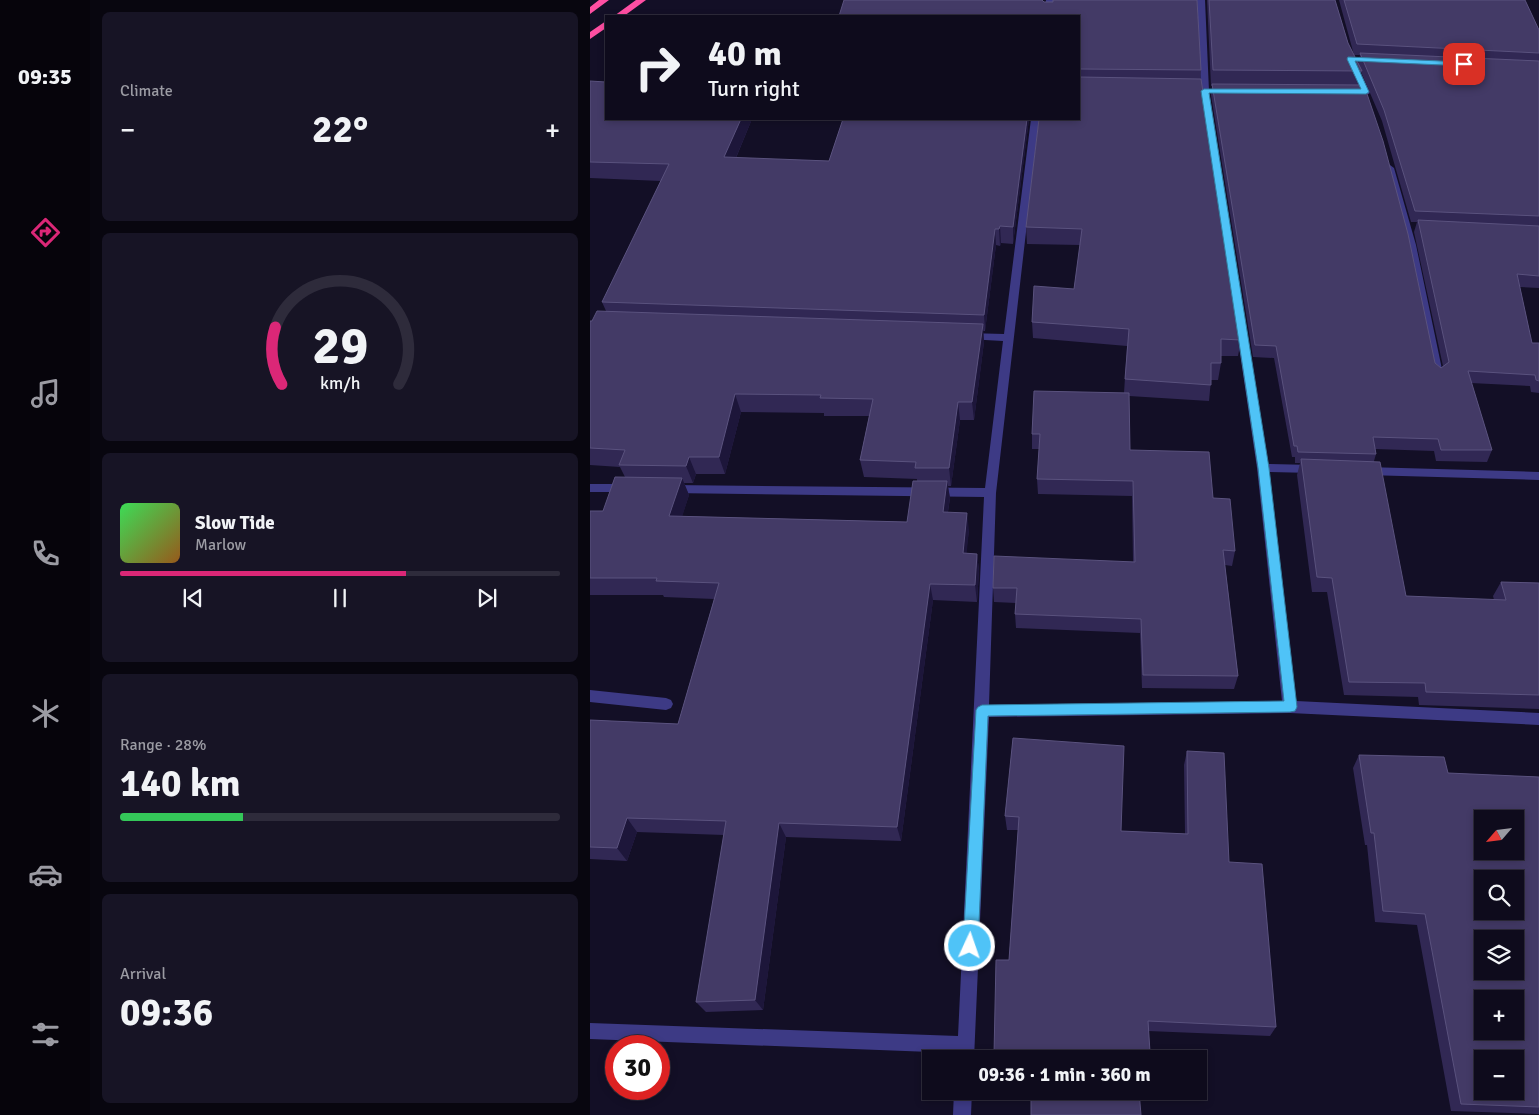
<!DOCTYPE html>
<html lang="en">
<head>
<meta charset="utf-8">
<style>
	:root { --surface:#0e0b1c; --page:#171425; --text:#f1f3f6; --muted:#9b9ba3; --line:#2e2b3b; --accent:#db2777 }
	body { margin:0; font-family:Signika,sans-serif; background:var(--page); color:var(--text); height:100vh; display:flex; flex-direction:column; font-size:19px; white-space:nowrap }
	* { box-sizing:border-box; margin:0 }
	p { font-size:16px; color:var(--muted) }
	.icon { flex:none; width:28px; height:28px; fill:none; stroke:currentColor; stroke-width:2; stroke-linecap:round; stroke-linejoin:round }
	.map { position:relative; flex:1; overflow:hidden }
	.details { display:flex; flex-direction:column; gap:12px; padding:12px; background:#08060f; width:500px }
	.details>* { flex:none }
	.banner { position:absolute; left:15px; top:15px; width:475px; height:105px; border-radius:0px; box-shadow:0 2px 8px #0003,0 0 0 1px var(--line); background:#0e0b1c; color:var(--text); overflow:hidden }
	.needle { width:32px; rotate:242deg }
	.controls { position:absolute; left:884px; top:810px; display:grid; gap:10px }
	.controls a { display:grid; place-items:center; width:50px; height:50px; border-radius:0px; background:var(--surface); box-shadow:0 2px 8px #0003,0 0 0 1px var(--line); font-size:25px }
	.speed { position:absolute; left:15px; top:1035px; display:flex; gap:10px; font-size:25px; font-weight:700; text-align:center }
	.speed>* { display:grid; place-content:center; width:65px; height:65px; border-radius:50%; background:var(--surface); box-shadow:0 2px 8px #0003,0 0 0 1px var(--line); line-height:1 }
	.speed .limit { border:8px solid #d22; background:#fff; color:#111 }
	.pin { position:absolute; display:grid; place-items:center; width:42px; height:42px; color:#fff; margin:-21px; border-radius:10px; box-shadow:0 2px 8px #0006 }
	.me { position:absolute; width:55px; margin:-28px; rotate:3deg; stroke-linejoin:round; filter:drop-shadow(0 0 4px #0008) }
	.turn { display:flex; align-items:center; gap:18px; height:105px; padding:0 20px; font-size:22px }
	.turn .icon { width:65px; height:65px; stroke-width:2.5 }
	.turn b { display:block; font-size:35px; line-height:42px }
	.big { font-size:38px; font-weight:700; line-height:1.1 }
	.details .widget { flex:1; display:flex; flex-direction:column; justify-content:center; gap:8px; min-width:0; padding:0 18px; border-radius:8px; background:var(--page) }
	.details .dial { align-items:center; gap:0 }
	.dial svg { height:130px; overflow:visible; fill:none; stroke:var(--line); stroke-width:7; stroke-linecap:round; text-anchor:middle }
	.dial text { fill:var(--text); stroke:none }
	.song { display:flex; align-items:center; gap:15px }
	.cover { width:60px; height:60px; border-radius:8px; background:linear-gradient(135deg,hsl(130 70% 55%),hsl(30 70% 35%)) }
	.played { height:5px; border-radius:2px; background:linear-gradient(90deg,var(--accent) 65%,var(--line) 65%) }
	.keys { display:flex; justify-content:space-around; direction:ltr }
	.heat { display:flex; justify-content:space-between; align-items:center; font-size:28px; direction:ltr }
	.charge { height:8px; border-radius:4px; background:linear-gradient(90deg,#34c759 28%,var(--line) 0) }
	.trip { position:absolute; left:332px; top:1050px; width:285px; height:50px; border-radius:0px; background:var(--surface); box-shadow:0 2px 8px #0003,0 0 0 1px var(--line); font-weight:700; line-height:50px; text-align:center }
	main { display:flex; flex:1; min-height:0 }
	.tab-bar { display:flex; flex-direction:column; width:90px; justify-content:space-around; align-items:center; background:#06040b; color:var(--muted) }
	.tab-bar .icon { width:35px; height:35px }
	.tab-bar .on { color:var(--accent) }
	.tab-bar b { font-size:22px; color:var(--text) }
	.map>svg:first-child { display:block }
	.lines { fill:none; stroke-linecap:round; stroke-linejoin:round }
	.minor { fill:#3d3a85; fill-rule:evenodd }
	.highway { fill:#ff4fa3; fill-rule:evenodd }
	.wall { fill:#312854; fill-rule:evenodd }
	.shaded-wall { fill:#1d163a }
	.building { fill:#433a66; stroke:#5a527e; fill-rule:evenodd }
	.route { fill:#4fc3f7; stroke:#337fa1 }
</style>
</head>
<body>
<main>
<nav class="tab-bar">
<b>09:35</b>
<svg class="icon on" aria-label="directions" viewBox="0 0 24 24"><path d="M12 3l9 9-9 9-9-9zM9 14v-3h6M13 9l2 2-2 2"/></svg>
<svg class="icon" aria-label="music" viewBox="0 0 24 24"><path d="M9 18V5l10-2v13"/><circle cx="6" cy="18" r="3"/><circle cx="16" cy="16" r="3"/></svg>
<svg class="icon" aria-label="phone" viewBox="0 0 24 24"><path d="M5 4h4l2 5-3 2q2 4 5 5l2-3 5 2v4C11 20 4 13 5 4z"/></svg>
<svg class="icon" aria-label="climate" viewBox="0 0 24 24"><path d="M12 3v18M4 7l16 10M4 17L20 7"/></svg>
<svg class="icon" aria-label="car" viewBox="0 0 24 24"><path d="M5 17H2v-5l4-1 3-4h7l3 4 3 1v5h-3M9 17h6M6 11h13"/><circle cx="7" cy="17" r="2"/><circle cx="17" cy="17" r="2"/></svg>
<svg class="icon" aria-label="filters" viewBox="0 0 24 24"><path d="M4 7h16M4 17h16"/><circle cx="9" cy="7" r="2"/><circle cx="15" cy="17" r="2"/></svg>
</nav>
<section class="details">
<div class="widget"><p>Climate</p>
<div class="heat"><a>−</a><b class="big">22°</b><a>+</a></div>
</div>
<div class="widget dial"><svg viewBox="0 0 100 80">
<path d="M14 69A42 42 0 1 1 86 69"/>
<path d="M14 69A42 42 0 0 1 10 34" stroke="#db2777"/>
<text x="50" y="56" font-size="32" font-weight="700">29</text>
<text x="50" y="72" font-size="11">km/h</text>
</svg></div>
<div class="widget">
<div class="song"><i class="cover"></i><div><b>Slow Tide</b><p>Marlow</p></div></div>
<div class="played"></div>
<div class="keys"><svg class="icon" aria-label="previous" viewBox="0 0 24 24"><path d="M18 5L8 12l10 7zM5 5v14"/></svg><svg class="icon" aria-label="pause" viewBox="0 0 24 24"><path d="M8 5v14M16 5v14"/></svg><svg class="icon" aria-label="next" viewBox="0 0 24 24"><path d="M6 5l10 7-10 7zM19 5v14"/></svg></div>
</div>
<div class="widget"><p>Range · 28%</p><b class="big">140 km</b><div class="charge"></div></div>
<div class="widget"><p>Arrival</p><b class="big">09:36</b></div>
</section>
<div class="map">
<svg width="949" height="1115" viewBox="0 0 949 1115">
	<rect width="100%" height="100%" fill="#130f26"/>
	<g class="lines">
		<path class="minor" d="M456 0H464L462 16H454Z
			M607 0H615L619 91 678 464 723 465 729 469 723 473 679 472 706 701 949 713V725L700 713 399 717 384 1059H366L367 1053 0 1039V1023L368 1036 394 497 80 493 74 489 80 485 395 488 413 341 377 339 372 336 377 333 414 334 441 119H449L406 493 399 705 692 701 667 468 611 91Z
			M759 62 766 64 780 92 779 94H766L762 92 771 90 758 64Z
			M800 165 804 168 826 245 853 374 848 378 843 374 816 245 796 168Z
			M776 467 949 472V480L776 475 770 471Z
			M0 484H37L43 488 37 492H0Z
			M0 690 76 698 81 700 83 704 81 708 76 710 0 702Z
			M364 1091H382L381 1115H363Z"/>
		<path class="highway" d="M9 0H19L0 14V7Z
			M46 0H56L34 16H24Z
			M16 21V28L0 39V32Z"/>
	</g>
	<path class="wall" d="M617 0H745L758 43 768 64 770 55H764L749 0H935L949 30V288L930 287 942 343H949V393L941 392 940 386 881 383 902 450 897 462 846 461 844 451 785 449 786 454 784 461 816 596 904 600 903 596 911 582 949 583V709L829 705 828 697 754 695 737 592H722L707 475 710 463H705V457H702L684 358 663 357 621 95 622 86H621ZM771 72 792 121 821 222H827L824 232 853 366 851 368 845 363 769 85Z
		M454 2 611 70 610 79 651 340 648 356H631V363L628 380H621L619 401 539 396 540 450 623 498 645 551 642 566 635 565 648 676 644 689 552 688 550 633 426 628 425 614 426 603 404 602 403 588 543 562 542 496 448 494 447 479 449 449H442V434L534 393 537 346 443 338 442 322 484 289 490 245 437 244 436 227 489 119Z
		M0 81 16 119H162L146 158 239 161 253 119H439L423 244 411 243 410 246 406 245 395 331H393L394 342 384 420H370L361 486H358L360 498 358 512 379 530 376 553 387 554 389 571 387 602 343 600 311 841 196 837 173 1010 116 1012 106 1002 134 835 47 832 37 861 0 859V720L88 724 124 599 74 597 73 595H0V511H13L35 477 30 467 0 465V321H2L16 311 12 302 71 181 0 178ZM151 412 234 413V416H279L270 460 274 477 327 479V481L317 522 92 516 99 495 94 483H103L106 474H135Z
		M423 738 531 831 595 834 594 765 597 751 639 862 686 1027 680 1036 558 1031 560 1052 558 1059H405L404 1055 419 960 428 830H417L415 816Z
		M769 755 858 773 949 777V1114L861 1111 827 925 785 922 777 845H775L763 768Z"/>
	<path class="shaded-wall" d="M151 119H162L139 174 134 157Z
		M437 119H439L423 244V227Z
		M410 226 411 243 410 246 409 229Z
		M405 229 406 245 395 331 394 315Z
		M393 324 394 342 384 420 382 402Z
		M145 394 151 412 135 474 129 457Z
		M368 402 370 420 361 486 359 468Z
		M99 457 106 474 103 483 96 466Z
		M92 478 99 495 87 533 79 516Z
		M357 481 360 498 355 529 353 512Z
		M377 513 379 530 375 570 373 553Z
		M387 554 389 571 387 602 385 585Z
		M340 584 343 600 311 841 307 827Z
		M37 818 47 832 37 861 27 848Z
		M189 823 196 837 173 1010 165 1000Z"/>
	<path class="building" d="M254 0H452L454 2H463V0H607L611 70 489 69V16H249Z
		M619 0H745L758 43 772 71 623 70Z
		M754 0H935L949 30V53L767 44Z
		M770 53 949 61V216L825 211 794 110Z
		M489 75V77L611 79 651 340 631 339V363H621V385L535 379 539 329 442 322 444 286 484 289 492 229 436 227 449 119H489Z
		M0 81 16 82V119H151L134 157 239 161 253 119H437L423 227 410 226 409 229H405L394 315 12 302 79 164 0 162Z
		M622 84 774 85 793 141 818 234 845 363 851 368 859 362 828 220 949 226V276L927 274 942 343H949V381L946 380 945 375 878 371 902 450H851L848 439 783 437 786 454 708 452 707 446H704L686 346 665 345Z
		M7 311 393 324 382 402H368L359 468H325L326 462 270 460 283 399 230 398 231 395 145 394 129 457H99L96 466 29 465 35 450 0 448V321H2Z
		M444 391 539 393 540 450 619 452 623 498 640 499 645 551 633 550 648 676 553 675 551 619 425 614 427 588H403L404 556 545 562 543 481 447 479 450 434H442Z
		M711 459 790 462 816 596 916 600 911 582 949 583V695L836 692 835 683 759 682 742 578 727 577Z
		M25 477 92 478 79 516 317 522 323 481H357L353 512 377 513 373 553 387 554 385 585 340 584 307 827 189 823 165 1000 106 1002 136 821 37 818 27 848 0 847V720L88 724 129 583 66 581 67 578H0V511H13Z
		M423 738 534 746 531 831 598 834 597 751 634 753 639 862 672 864 686 1027 558 1021 560 1052H547L548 1059H441V1054L404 1055 406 960H419L429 817 415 816Z
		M769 755 854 757 858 773 949 777V1107L871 1104 835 914 793 911 784 833H781ZM892 819H925V851H892ZM892 879H925V911H892ZM892 939H925V971H892ZM892 999H925V1031H892ZM892 1059H925V1091H892Z
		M441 1091H549L551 1115H441Z"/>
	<path class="route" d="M758 57 874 62 877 64 874 66 765 61 779 92 776 94 619 93 679 468 707 707 705 711 700 712 398 716 388 946 386 952 380 954 375 952 373 946 386 710 388 707 392 705 694 701 668 468 611 91 614 89H771L757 59Z"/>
</svg>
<div class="controls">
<a><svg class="needle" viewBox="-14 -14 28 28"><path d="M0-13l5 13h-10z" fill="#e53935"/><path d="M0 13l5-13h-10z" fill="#9b9ba3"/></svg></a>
<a><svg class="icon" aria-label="search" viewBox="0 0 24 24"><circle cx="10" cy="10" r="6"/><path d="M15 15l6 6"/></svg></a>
<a><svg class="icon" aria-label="layers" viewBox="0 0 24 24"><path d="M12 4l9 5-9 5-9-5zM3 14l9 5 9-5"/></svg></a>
<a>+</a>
<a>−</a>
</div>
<div class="speed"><div class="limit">30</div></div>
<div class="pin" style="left:874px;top:64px;background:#d93025"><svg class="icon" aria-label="arrive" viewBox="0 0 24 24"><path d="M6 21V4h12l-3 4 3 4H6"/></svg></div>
<svg class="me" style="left:380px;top:946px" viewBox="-20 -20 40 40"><circle r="17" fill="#4fc3f7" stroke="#fff" stroke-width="3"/><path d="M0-11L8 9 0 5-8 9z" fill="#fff"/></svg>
<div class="trip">09:36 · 1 min · 360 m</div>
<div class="banner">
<div class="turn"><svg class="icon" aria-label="right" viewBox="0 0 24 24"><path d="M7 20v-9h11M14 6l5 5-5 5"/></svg><div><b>40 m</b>Turn right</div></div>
</div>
</div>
</main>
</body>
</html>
